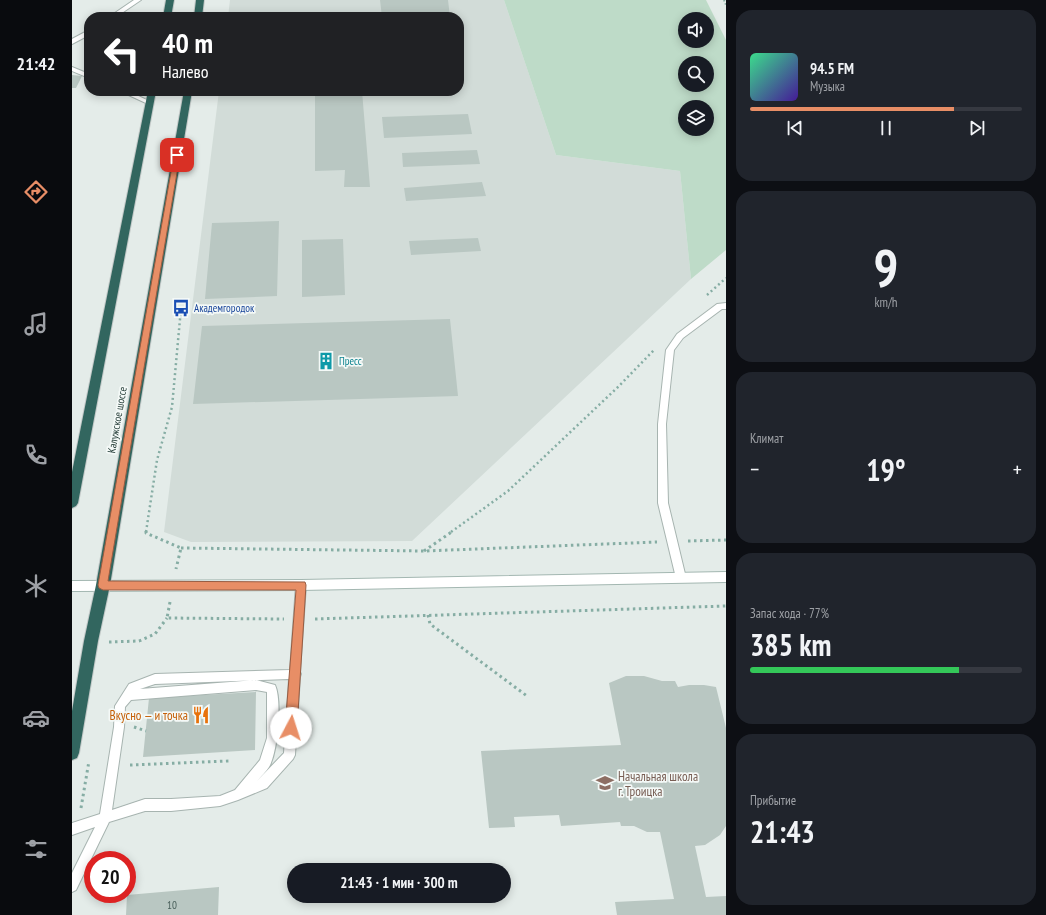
<!DOCTYPE html>
<html lang="ru">
<head>
<meta charset="utf-8">
<style>
	:root { --surface:#171b24; --page:#20242c; --text:#f1f3f6; --muted:#9ea1a6; --line:#363941; --accent:#e88e66 }
	body { margin:0; font-family:"PT Sans Narrow",sans-serif; background:var(--page); color:var(--text); height:100vh; display:flex; flex-direction:column; font-size:15px; white-space:nowrap }
	* { box-sizing:border-box; margin:0 }
	p { font-size:13px; color:var(--muted) }
	.icon { flex:none; width:22px; height:22px; fill:none; stroke:currentColor; stroke-width:2; stroke-linecap:round; stroke-linejoin:round }
	.map { position:relative; flex:1; overflow:hidden }
	.side { display:flex; flex-direction:column; gap:10px; padding:10px; background:#0d0f14; width:320px }
	.side>* { flex:none }
	.guide { position:absolute; left:12px; top:12px; width:380px; height:84px; border-radius:16px; box-shadow:0 2px 10px #0003; background:#202124; color:#fff; overflow:hidden }
	.controls { position:absolute; left:606px; top:12px; display:grid; gap:8px }
	.controls a { display:grid; place-items:center; width:36px; height:36px; border-radius:50%; background:var(--surface); box-shadow:0 2px 10px #0003; font-size:20px }
	.speed { position:absolute; left:12px; top:851px; display:flex; gap:8px; font-size:20px; font-weight:700; text-align:center }
	.speed>* { display:grid; place-content:center; width:52px; height:52px; border-radius:50%; background:var(--surface); box-shadow:0 2px 10px #0003; line-height:1 }
	.speed .limit { border:6px solid #d22; background:#fff; color:#111 }
	.pin { position:absolute; display:grid; place-items:center; width:34px; height:34px; color:#fff; margin:-17px; border-radius:8px; box-shadow:0 2px 6px #0006 }
	.me { position:absolute; width:44px; margin:-22px; rotate:5deg; stroke-linejoin:round; filter:drop-shadow(0 0 3px #0008) }
	.turn { display:flex; align-items:center; gap:14px; height:84px; padding:0 12px; font-size:18px }
	.turn .icon { width:52px; height:52px; stroke-width:2.5 }
	.turn b { display:block; font-size:28px; line-height:34px }
	.big { font-size:30px; font-weight:700; line-height:1.1 }
	.side .widget { flex:1; display:flex; flex-direction:column; justify-content:center; gap:6px; min-width:0; padding:0 14px; border-radius:16px; background:var(--page) }
	.side .dial { align-items:center; gap:0 }
	.dial b { font-size:52px; line-height:1 }
	.song { display:flex; align-items:center; gap:12px }
	.cover { width:48px; height:48px; border-radius:6px; background:linear-gradient(135deg,hsl(150 70% 55%),hsl(260 70% 35%)) }
	.played { height:4px; border-radius:2px; background:linear-gradient(90deg,var(--accent) 75%,var(--line) 75%) }
	.keys { display:flex; justify-content:space-around; direction:ltr }
	.heat { display:flex; justify-content:space-between; align-items:center; font-size:22px; direction:ltr }
	.charge { height:6px; border-radius:3px; background:linear-gradient(90deg,#34c759 77%,var(--line) 0) }
	.trip { position:absolute; left:215px; top:863px; width:224px; height:40px; border-radius:20px; background:var(--surface); box-shadow:0 2px 10px #0003; font-weight:700; line-height:40px; text-align:center }
	main { display:flex; flex:1; min-height:0 }
	.menu { display:flex; flex-direction:column; width:72px; justify-content:space-around; align-items:center; background:#090b0e; color:var(--muted) }
	.menu .icon { width:28px; height:28px }
	.menu .active { color:var(--accent) }
	.menu b { font-size:18px; color:var(--text) }
	.map>svg:first-child { display:block }
	.built { fill:#d2dcd8 }
	.green { fill:#bedbc8; fill-rule:evenodd }
	.building { fill:#b9c7c2 }
	.lines { fill:none; stroke-linecap:round; stroke-linejoin:round }
	.lane-casing { stroke:#a7b4b0; stroke-width:2 }
	.secondary-casing { stroke:#a3b7b1; stroke-width:2 }
	.highway-casing { stroke:#c2c8c7; stroke-width:2 }
	.path-far2 { stroke:#86ada4; stroke-width:2; stroke-dasharray:1.5 2; stroke-linecap:butt }
	.path-far1 { stroke:#86ada4; stroke-width:2.5; stroke-dasharray:2 3; stroke-linecap:butt }
	.path { stroke:#86ada4; stroke-width:3; stroke-dasharray:2.5 3.5; stroke-linecap:butt }
	.lane { fill:#fff; fill-rule:evenodd }
	.secondary { fill:#fff; fill-rule:evenodd }
	.highway { fill:#32665f; fill-rule:evenodd }
	.route { fill:#e88e66; stroke:#975c42 }
	.labels { text-anchor:middle; dominant-baseline:central; stroke-width:3.5; stroke-linejoin:round; paint-order:stroke }
	.transit-label { font-size:11px; fill:#164399; stroke:#f4f9f7; text-anchor:start }
	.culture-label { font-size:11px; fill:#0d838f; stroke:#f4f9f7; text-anchor:start }
	.street-label { font-size:11px; fill:#243c37; stroke:#f4f9f7 }
	.near-number-label { font-size:11px; fill:#495f5a }
	.near-food-label { font-size:13px; fill:#c56008; stroke:#f4f9f7; text-anchor:end }
	.near-education-label { font-size:13px; fill:#785e54; stroke:#f4f9f7; text-anchor:start }
</style>
</head>
<body>
<main>
<nav class="menu">
<b>21:42</b>
<svg class="icon active" aria-label="directions" viewBox="0 0 24 24"><path d="M12 3l9 9-9 9-9-9zM9 14v-3h6M13 9l2 2-2 2"/></svg>
<svg class="icon" aria-label="music" viewBox="0 0 24 24"><path d="M9 18V5l10-2v13"/><circle cx="6" cy="18" r="3"/><circle cx="16" cy="16" r="3"/></svg>
<svg class="icon" aria-label="phone" viewBox="0 0 24 24"><path d="M5 4h4l2 5-3 2q2 4 5 5l2-3 5 2v4C11 20 4 13 5 4z"/></svg>
<svg class="icon" aria-label="climate" viewBox="0 0 24 24"><path d="M12 3v18M4 7l16 10M4 17L20 7"/></svg>
<svg class="icon" aria-label="car" viewBox="0 0 24 24"><path d="M5 17H2v-5l4-1 3-4h7l3 4 3 1v5h-3M9 17h6M6 11h13"/><circle cx="7" cy="17" r="2"/><circle cx="17" cy="17" r="2"/></svg>
<svg class="icon" aria-label="filters" viewBox="0 0 24 24"><path d="M4 7h16M4 17h16"/><circle cx="9" cy="7" r="2"/><circle cx="15" cy="17" r="2"/></svg>
</nav>
<div class="map">
<svg width="654" height="915" viewBox="0 0 654 915">
	<rect width="100%" height="100%" fill="#e4ece9"/>
	<path class="built" d="M158 0H432L484 155 608 171 619 279 340 541 119 542 92 532 147 91H387V17H156Z"/>
	<path class="green" d="M432 0H634L654 40V250L619 279 608 171 484 155ZM613 19H635V41H613ZM613 63H635V85H613ZM613 107H635V129H613Z"/>
	<path class="building" d="M308 0H376L378 17H310Z
		M0 75 10 76 4 88H0Z
		M243 91H290L298 187H272L273 170 243 171Z
		M396 114 400 134 312 138 310 117Z
		M405 150 408 164 331 167 330 153Z
		M410 182 414 196 334 201 332 188Z
		M207 221 205 296 133 299 140 223Z
		M406 238 409 251 339 255 337 241Z
		M271 239 273 295 230 297V240Z
		M378 319 386 396 121 404 130 326Z
		M554 676H572L590 681H603L606 687 617 685H632L644 687 654 728V826L648 835 633 845 623 846 634 897 654 896V915H545L543 902 602 899 588 832H575L562 826H549L548 822 489 826 487 815 442 817 443 827 417 828 409 751 549 745 537 683Z
		M184 692 183 750 71 757 77 698Z
		M147 887 146 915H54L55 895Z"/>
	<g class="lines">
		<g class="lane-casing">
			<path id="lane" d="M62 0H69L44 17H37Z
				M17 30V35L0 44V39Z
				M0 67 17 74V78L0 71Z
				M48 91H56L81 103 76 104Z
				M654 303V309H650L611 338 602 350 594 424 596 503 614 578 612 581 609 582 606 581 604 578 586 503V424L594 350 605 334 645 304Z
				M229 581 233 582 234 585 228 672 229 674 228 677 223 755 221 759 195 788 166 800 148 806 99 811H73L37 822 4 890 0 892V873L23 827 0 835V823L28 814 42 727 43 706 57 684 83 674 218 670 224 585 225 582ZM217 679 212 753 185 781C189 776 194 772 197 767 206 752 210 700 203 685L184 680 68 689 83 684ZM184 690 195 692V738L188 760 163 790 148 796 99 799H73L40 810 52 727 53 707 59 700Z"/>
		</g>
		<g class="secondary-casing">
			<path id="secondary" d="M654 572V582L229 590 0 591V581L229 580Z"/>
		</g>
		<g class="highway-casing">
			<path id="highway" d="M94 0H102L99 17H91Z
				M124 0H132L130 17H122Z
				M76 91H84L6 503 4 506 0 508V472Z
				M112 91H120L38 585 26 641 7 753 5 758 0 760V711L12 641 24 585Z"/>
		</g>
		<path class="path-far2" d="M652 0 654 5"/>
		<path class="path-far1" d="M635 295 654 278
			M74 532 85 460 100 407 109 308
			M379 532 436 491 546 387 583 349"/>
		<path class="path" d="M74 531V533L109 548 104 569
			M616 541 654 540
			M109 548 352 551 585 542
			M352 551 381 531
			M98 602 95 618 212 619
			M356 615 358 624 455 696
			M243 619 654 606
			M37 642 67 641 83 634 95 618
			M62 727 74 731
			M58 765 157 761
			M9 808 17 761"/>
		<use href="#lane" class="lane"/>
		<use href="#secondary" class="secondary"/>
		<use href="#highway" class="highway"/>
	</g>
	<path class="route" d="M105 153 108 155 36 581 233 582 234 585 225 728 223 732 219 733 215 732 213 728 224 590H31L27 588 26 585 102 155Z"/>
	<defs>
		<g id="bus-bare" transform="scale(1.38)"><path d="M-5-6H5V4H4V6H2V4H-2V6H-4V4H-5ZM-3.5-4V0h7V-4ZM-3.5 1.2v1.5H-2V1.2ZM2 1.2v1.5H3.5V1.2Z" fill="#1a4fb4" stroke="#f4f9f7" stroke-width="2.5" paint-order="stroke"/></g>
		<g id="building-bare" transform="scale(1.38)"><path d="M-4-6H4V6H1V3H-1V6H-4ZM-2.5-4.3h1.7v1.8h-1.7ZM.8-4.3h1.7v1.8H.8ZM-2.5-1h1.7V.8h-1.7ZM.8-1h1.7V.8H.8Z" fill="#0f9aa8" stroke="#f4f9f7" stroke-width="2.5" paint-order="stroke"/></g>
		<g id="restaurant-bare" transform="scale(1.38)"><path d="M-5-6h1v4h1v-4h1v4h1v-4h1v5L-1.5 .5V6h-2V.5L-5-1ZM5-6V6H3V1.5H1.5Q1.5-4 5-6Z" fill="#e8710a" stroke="#f4f9f7" stroke-width="2.5" paint-order="stroke"/></g>
		<g id="school-bare" transform="scale(1.38)"><path d="M0-5L7-2L0 1L-7-2ZM-4 1L0 2.5L4 1V4Q0 6-4 4Z" fill="#8d6e63" stroke="#f4f9f7" stroke-width="2.5" paint-order="stroke"/></g>
	</defs>
	<g fill-rule="evenodd">
		<use href="#bus-bare" x="109" y="308"/>
		<use href="#building-bare" x="254" y="361"/>
		<use href="#restaurant-bare" x="129" y="715"/>
		<use href="#school-bare" x="533" y="783"/>
	</g>
	<g class="labels">
		<g class="transit-label">
			<text x="122" y="308">Академгородок</text>
		</g>
		<g class="culture-label">
			<text x="267" y="361">Пресс</text>
		</g>
		<g class="street-label">
			<text transform="translate(45 420) rotate(-80)">Калужское шоссе</text>
		</g>
		<g class="near-number-label">
			<text x="100" y="905">10</text>
		</g>
		<g class="near-food-label">
			<text x="116" y="715">Вкусно — и точка</text>
		</g>
		<g class="near-education-label">
			<text x="546" y="776">Начальная школа<tspan x="546" dy="15">г. Троицка</tspan></text>
		</g>
	</g>
</svg>
<div class="controls">
<a><svg class="icon" aria-label="sound" viewBox="0 0 24 24"><path d="M4 9h4l5-4v14l-5-4H4zM17 9q2 3 0 6"/></svg></a>
<a><svg class="icon" aria-label="search" viewBox="0 0 24 24"><circle cx="10" cy="10" r="6"/><path d="M15 15l6 6"/></svg></a>
<a><svg class="icon" aria-label="layers" viewBox="0 0 24 24"><path d="M12 4l9 5-9 5-9-5zM3 14l9 5 9-5"/></svg></a>
</div>
<div class="speed"><div class="limit">20</div></div>
<div class="pin" style="left:105px;top:155px;background:#d93025"><svg class="icon" aria-label="arrive" viewBox="0 0 24 24"><path d="M6 21V4h12l-3 4 3 4H6"/></svg></div>
<svg class="me" style="left:219px;top:728px" viewBox="-20 -20 40 40"><circle r="19" fill="#fff"/><path d="M0-13L10 11 0 6-10 11z" fill="#e88e66"/></svg>
<div class="trip">21:43 · 1 мин · 300 m</div>
<div class="guide">
<div class="turn"><svg class="icon" aria-label="left" viewBox="0 0 24 24"><path d="M17 20v-9H6M10 6l-5 5 5 5"/></svg><div><b>40 m</b>Налево</div></div>
</div>
</div>
<section class="side">
<div class="widget">
<div class="song"><i class="cover"></i><div><b>94.5 FM</b><p>Музыка</p></div></div>
<div class="played"></div>
<div class="keys"><svg class="icon" aria-label="previous" viewBox="0 0 24 24"><path d="M18 5L8 12l10 7zM5 5v14"/></svg><svg class="icon" aria-label="pause" viewBox="0 0 24 24"><path d="M8 5v14M16 5v14"/></svg><svg class="icon" aria-label="next" viewBox="0 0 24 24"><path d="M6 5l10 7-10 7zM19 5v14"/></svg></div>
</div>
<div class="widget dial"><b>9</b><p>km/h</p></div>
<div class="widget"><p>Климат</p>
<div class="heat"><a>−</a><b class="big">19°</b><a>+</a></div>
</div>
<div class="widget"><p>Запас хода · 77%</p><b class="big">385 km</b><div class="charge"></div></div>
<div class="widget"><p>Прибытие</p><b class="big">21:43</b></div>
</section>
</main>
</body>
</html>
